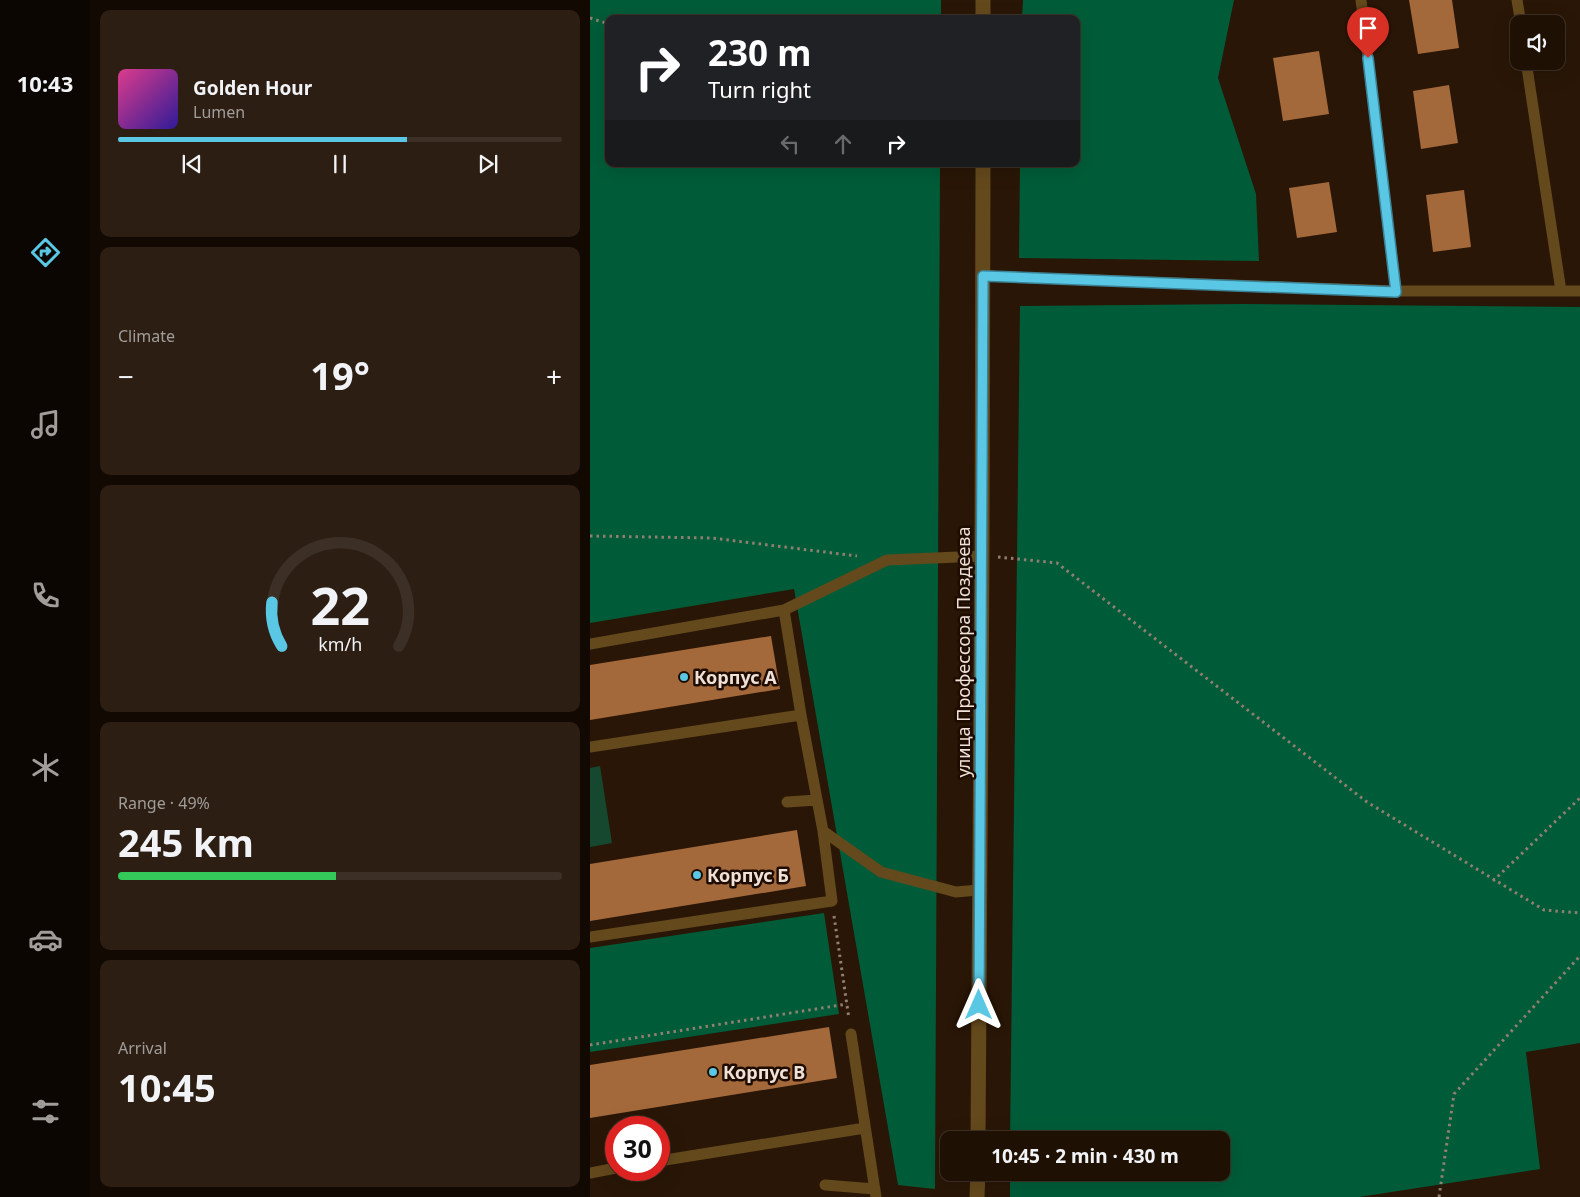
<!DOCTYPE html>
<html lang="en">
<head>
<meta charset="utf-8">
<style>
	:root { --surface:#1f1004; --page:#2c1e13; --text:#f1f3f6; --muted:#a19d9a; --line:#3c3026; --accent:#5ac8e5 }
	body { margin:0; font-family:"Noto Sans",sans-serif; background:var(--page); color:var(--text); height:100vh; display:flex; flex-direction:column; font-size:19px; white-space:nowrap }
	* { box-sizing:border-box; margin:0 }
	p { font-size:16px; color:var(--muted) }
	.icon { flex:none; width:28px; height:28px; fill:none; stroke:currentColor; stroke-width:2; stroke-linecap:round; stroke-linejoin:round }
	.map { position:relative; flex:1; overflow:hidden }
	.details { display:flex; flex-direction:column; gap:10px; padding:10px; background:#110902; width:500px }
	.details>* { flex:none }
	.banner { position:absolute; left:15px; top:15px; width:475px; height:152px; border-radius:10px; box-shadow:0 5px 20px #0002,0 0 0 1px var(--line); background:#202124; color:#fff; overflow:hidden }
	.buttons { position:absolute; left:920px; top:15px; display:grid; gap:10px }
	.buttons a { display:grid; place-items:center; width:55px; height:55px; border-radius:10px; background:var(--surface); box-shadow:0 5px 20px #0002,0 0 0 1px var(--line); font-size:25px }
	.speed { position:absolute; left:15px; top:1116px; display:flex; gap:10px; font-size:25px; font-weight:700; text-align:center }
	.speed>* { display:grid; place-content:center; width:65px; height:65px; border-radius:50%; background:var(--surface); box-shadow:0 5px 20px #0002,0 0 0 1px var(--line); line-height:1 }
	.speed .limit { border:8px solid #d22; background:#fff; color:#111 }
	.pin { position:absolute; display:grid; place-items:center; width:42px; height:42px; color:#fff; margin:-51px -21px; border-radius:50% 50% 50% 0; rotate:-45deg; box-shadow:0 0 5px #0007 }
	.pin .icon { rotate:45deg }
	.me { position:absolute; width:55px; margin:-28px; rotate:0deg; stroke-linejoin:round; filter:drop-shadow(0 0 4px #0008) }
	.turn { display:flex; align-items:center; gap:18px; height:105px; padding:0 20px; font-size:22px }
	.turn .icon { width:65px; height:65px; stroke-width:2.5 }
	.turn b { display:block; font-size:35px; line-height:42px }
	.lanes { display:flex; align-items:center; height:48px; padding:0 20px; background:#0003; justify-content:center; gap:25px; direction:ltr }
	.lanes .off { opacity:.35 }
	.big { font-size:38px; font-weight:700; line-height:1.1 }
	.details .card { flex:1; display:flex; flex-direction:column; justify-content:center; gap:8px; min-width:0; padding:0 18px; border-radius:10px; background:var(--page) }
	.details .dial { align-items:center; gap:0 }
	.dial svg { height:130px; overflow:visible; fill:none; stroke:var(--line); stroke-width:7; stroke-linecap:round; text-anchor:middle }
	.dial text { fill:var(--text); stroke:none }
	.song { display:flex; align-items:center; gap:15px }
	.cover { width:60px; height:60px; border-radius:8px; background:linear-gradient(135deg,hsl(330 70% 55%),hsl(250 70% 35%)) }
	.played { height:5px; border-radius:2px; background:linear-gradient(90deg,var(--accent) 65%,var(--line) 65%) }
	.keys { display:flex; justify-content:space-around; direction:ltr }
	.heat { display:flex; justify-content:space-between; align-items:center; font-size:28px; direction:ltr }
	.charge { height:8px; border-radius:4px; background:linear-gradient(90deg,#34c759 49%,var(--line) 0) }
	.trip { position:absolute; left:350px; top:1131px; width:290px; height:50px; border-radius:10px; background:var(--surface); box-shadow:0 5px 20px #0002,0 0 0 1px var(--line); font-weight:700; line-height:50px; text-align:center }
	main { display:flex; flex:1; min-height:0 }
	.menu { display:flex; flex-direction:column; width:90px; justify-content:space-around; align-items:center; background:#0c0602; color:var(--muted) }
	.menu .icon { width:35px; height:35px }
	.menu .active { color:var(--accent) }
	.menu b { font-size:22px; color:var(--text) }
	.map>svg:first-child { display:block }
	.green { fill:#15482f }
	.forest { fill:#005c38 }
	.building { fill:#a4693b }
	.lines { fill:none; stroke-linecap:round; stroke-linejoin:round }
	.path { stroke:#907f73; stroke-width:3; stroke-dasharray:2.5 4; stroke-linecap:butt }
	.lane { stroke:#64491c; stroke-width:11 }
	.street { stroke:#64491c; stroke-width:15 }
	.route-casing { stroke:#3a8295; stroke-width:12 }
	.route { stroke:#5ac8e5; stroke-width:9 }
	.poi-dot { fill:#5ac8e5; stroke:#1f0c01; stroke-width:2 }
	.labels { text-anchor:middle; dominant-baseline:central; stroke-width:5; stroke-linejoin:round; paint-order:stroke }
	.street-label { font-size:18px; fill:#efe1d7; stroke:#1f0c01 }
	.poi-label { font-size:18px; font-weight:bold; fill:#efe1d7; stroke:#1f0c01; text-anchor:start }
</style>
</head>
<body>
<main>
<nav class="menu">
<b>10:43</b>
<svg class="icon active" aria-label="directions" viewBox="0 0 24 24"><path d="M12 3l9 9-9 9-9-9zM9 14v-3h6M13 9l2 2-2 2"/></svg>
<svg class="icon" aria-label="music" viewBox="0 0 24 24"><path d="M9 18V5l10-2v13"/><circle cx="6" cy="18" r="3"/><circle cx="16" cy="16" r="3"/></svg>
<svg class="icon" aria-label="phone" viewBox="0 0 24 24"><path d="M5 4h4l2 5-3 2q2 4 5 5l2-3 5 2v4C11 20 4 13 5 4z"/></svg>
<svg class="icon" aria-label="climate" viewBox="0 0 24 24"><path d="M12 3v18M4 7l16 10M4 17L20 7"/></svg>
<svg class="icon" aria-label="car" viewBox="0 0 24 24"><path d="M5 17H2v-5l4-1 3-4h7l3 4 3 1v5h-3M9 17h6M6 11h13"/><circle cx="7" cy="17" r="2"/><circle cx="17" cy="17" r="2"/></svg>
<svg class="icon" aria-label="filters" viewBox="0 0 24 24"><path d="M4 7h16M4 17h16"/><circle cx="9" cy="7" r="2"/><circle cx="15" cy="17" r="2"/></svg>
</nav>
<section class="details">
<div class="card">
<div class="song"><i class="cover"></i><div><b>Golden Hour</b><p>Lumen</p></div></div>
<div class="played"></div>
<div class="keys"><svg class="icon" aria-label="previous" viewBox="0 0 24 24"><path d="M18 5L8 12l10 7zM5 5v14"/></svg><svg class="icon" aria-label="pause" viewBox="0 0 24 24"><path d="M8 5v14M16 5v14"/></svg><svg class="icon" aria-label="next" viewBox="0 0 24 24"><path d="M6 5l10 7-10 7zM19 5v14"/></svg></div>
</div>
<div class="card"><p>Climate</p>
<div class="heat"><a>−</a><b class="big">19°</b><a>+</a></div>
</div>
<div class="card dial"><svg viewBox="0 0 100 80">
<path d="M14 69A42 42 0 1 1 86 69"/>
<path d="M14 69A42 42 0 0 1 8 42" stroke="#5ac8e5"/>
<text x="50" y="56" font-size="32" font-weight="700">22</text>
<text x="50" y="72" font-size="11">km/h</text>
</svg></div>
<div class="card"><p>Range · 49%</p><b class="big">245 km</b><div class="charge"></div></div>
<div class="card"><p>Arrival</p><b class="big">10:45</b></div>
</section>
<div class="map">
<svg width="990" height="1197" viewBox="0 0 990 1197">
	<rect width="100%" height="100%" fill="#291606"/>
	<path class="green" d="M10 766 22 843 0 847V768Z"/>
	<path class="forest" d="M0 0H351V19H19V164H350L345 1189 308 1185 204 589 0 623Z
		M433 0H644L628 78 666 194 669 261 429 258 430 164H486V19H432Z
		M654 304 990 307V1043L936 1052 950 1169 769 1197H420V1173L631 1172V1140H420L430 306Z
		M234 913 249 1014 0 1052V948Z"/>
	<path class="building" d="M819 0H862L869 48 828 54Z
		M729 51 739 114 693 121 683 58Z
		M859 85 868 143 831 149 823 91Z
		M739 182 747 232 707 238 699 188Z
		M874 190 881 247 843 252 836 195Z
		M181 636 190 689 0 720V665Z
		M207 830 216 886 0 921V864Z
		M239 1027 247 1078 0 1118V1065Z"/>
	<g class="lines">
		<path class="path" d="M0 18 19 24
			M0 536 122 538 267 556
			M408 557 467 563 777 802 954 910 990 913
			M903 881 990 798
			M244 916 259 1019
			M0 1045 257 1004
			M849 1197 864 1094 990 956"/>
		<path class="lane" d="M771 0 806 291
			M927 0 931 24
			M936 61 971 291
			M393 276 806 291H990
			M0 644 194 610 297 560 392 556
			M0 747 211 715 194 610
			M197 802 227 800
			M233 831 291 872 366 892 389 890
			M0 937 242 901 233 831 211 715
			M261 1034 286 1197
			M69 1161 275 1128
			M0 1173 26 1168
			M235 1185 285 1189"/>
		<path class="street" d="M393 0V19
			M388 1140 392 556 393 164
			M387 1197 388 1172"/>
	</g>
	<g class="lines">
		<g class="route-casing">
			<path id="route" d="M389 1005 393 276 806 292 778 58"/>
		</g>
		<use href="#route" class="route"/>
	</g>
	<g class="poi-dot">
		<circle cx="94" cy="677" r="5"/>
		<circle cx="107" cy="875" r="5"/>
		<circle cx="123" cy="1072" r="5"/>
	</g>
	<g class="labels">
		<g class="street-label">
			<text transform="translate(373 652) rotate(-90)">улица Профессора Поздеева</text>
		</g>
		<g class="poi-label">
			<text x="104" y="677">Корпус А</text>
			<text x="117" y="875">Корпус Б</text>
			<text x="133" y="1072">Корпус В</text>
		</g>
	</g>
</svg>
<div class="buttons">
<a><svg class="icon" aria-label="sound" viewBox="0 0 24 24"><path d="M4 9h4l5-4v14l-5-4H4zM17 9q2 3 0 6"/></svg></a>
</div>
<div class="speed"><div class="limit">30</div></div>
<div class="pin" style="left:778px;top:58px;background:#d93025"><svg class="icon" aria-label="arrive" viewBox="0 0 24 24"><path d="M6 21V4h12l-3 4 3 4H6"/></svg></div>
<svg class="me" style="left:389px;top:1005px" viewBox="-20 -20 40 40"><path d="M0-17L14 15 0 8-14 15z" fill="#5ac8e5" stroke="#fff" stroke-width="4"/></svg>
<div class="trip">10:45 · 2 min · 430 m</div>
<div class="banner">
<div class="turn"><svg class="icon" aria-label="right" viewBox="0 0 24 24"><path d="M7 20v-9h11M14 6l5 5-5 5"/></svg><div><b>230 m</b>Turn right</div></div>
<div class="lanes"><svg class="icon off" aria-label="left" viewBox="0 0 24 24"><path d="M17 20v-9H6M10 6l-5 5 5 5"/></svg><svg class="icon off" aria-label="ahead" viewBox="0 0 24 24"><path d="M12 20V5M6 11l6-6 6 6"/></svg><svg class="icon" aria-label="right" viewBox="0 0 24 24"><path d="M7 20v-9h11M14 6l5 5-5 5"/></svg></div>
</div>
</div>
</main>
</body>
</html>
